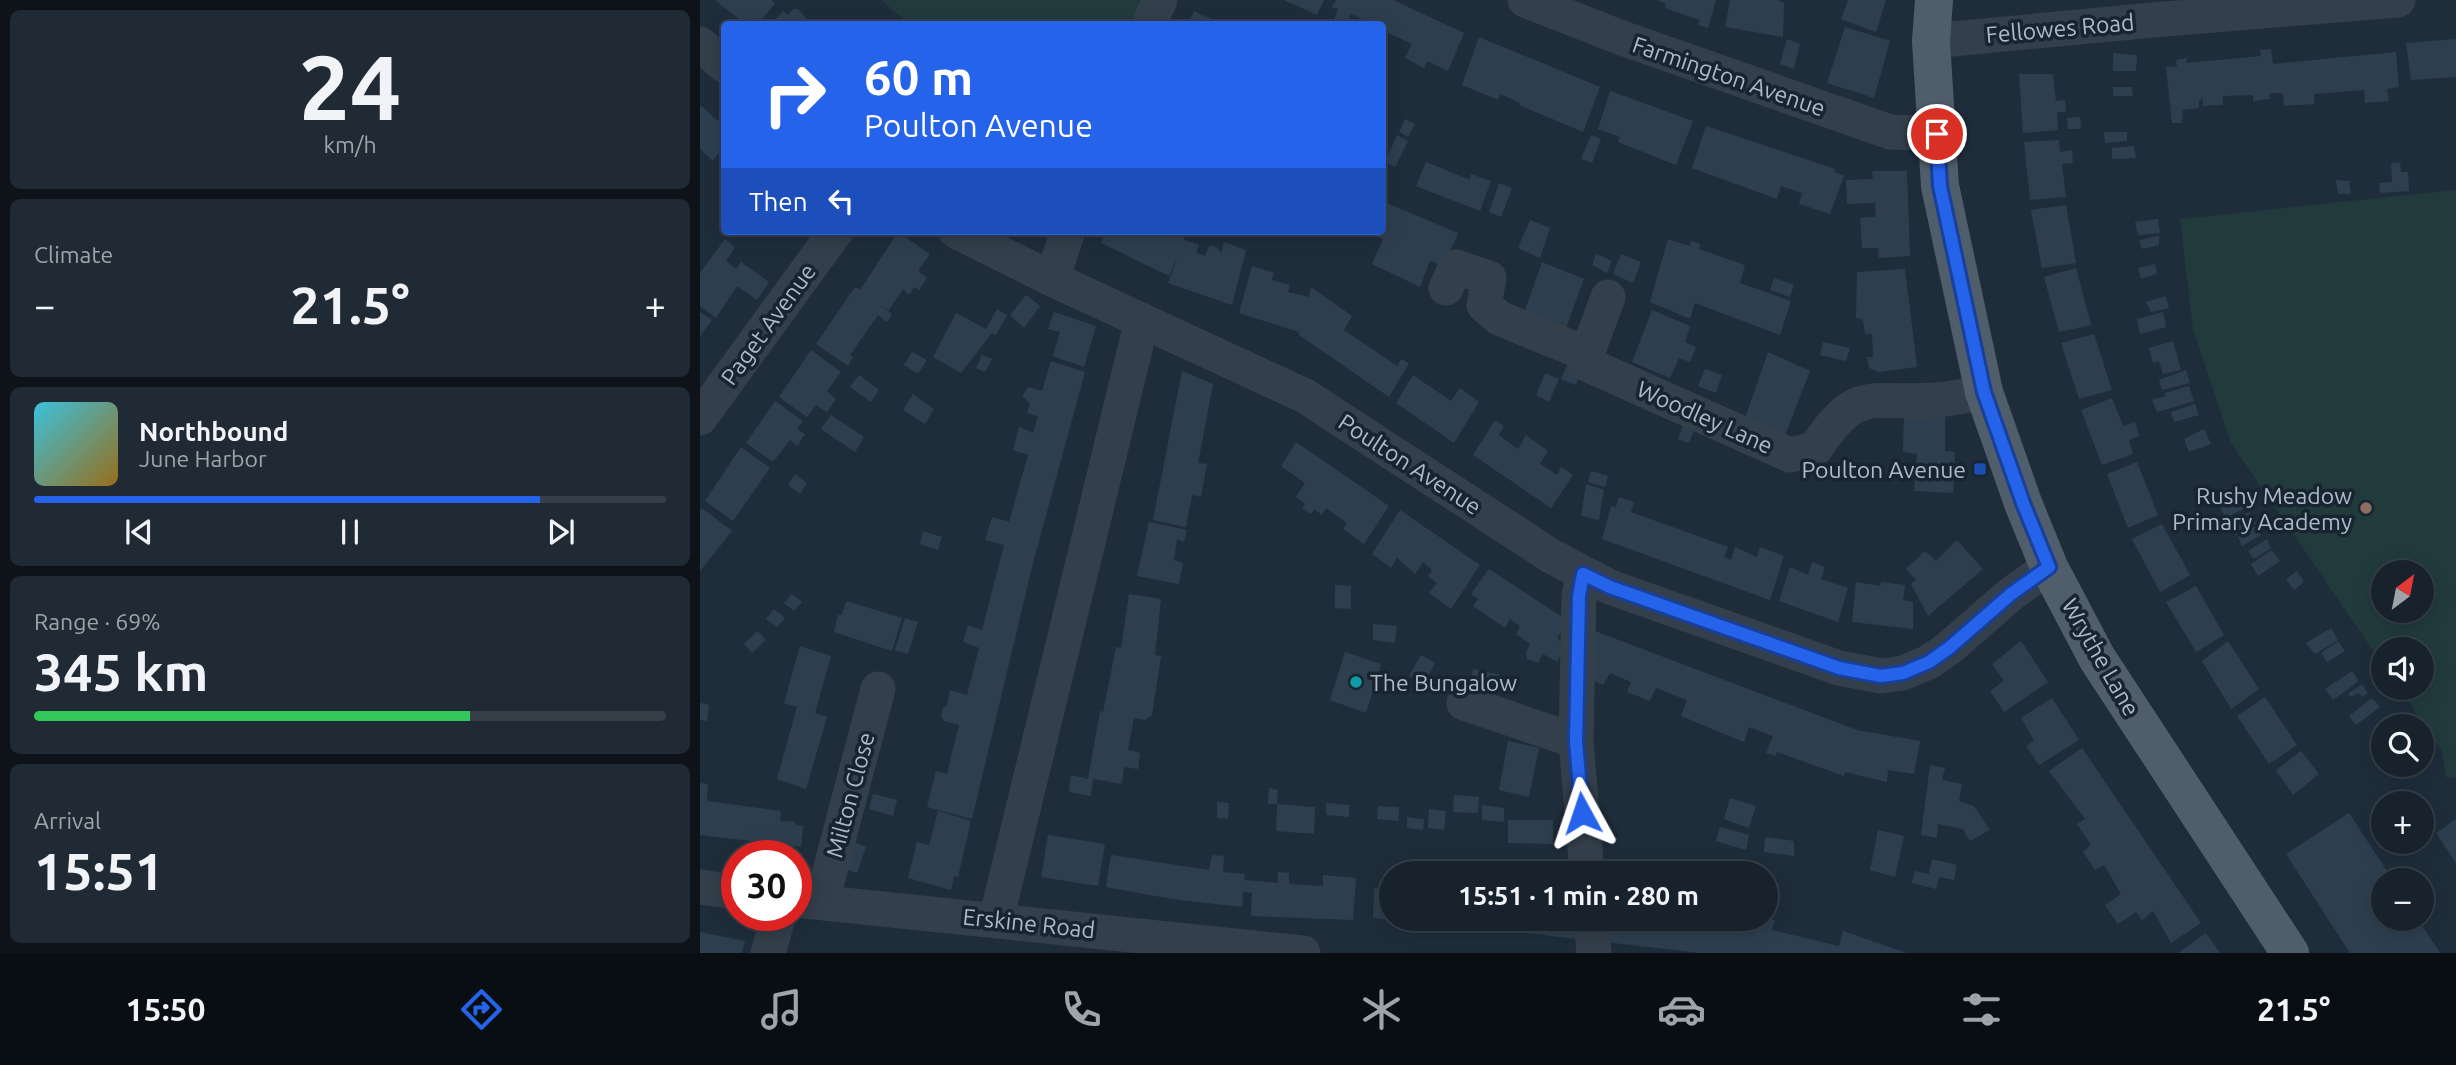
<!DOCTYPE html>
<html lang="en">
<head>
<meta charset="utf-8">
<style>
	:root { --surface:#17222c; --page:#202a34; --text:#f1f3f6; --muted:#9ea4a9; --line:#363f48; --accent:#2563eb }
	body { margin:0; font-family:Ubuntu,sans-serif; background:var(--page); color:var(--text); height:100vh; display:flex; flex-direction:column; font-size:26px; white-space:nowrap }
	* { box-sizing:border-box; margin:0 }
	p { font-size:23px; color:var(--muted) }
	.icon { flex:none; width:38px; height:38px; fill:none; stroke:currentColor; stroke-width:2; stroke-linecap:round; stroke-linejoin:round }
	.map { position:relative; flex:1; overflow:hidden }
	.panel { display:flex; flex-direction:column; gap:10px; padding:10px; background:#0d1318; width:700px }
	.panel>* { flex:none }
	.top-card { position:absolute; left:21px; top:21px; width:665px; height:214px; border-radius:7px; box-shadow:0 4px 18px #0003,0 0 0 2px var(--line); background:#2563eb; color:#fff; overflow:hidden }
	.needle { width:46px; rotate:32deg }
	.controls { position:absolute; left:1671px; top:560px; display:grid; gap:14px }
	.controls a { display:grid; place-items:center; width:63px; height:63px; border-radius:50%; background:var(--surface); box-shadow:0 4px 18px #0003,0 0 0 2px var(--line); font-size:35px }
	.speed { position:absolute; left:21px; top:840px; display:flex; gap:14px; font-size:35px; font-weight:700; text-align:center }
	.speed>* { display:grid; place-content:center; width:91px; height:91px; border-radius:50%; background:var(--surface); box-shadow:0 4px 18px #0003,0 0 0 2px var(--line); line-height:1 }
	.speed .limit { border:10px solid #d22; background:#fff; color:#111 }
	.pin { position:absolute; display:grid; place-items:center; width:60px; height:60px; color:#fff; margin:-30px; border:4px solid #fff; border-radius:50%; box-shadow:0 2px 7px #0007 }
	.me { position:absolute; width:77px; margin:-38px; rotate:355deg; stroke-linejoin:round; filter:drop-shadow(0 0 5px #0008) }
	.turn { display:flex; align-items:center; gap:24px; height:147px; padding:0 28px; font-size:32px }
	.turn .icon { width:91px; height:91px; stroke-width:2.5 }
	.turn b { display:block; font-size:49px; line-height:60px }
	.then { display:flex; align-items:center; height:66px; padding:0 28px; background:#0003; gap:14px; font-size:26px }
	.big { font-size:52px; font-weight:700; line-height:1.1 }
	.panel .card { flex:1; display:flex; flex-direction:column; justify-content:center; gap:10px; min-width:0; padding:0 24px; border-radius:10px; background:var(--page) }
	.panel .dial { align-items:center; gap:0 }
	.dial b { font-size:91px; line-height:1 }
	.song { display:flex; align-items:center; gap:21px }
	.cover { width:84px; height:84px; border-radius:10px; background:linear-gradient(135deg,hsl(190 70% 55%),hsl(40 70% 35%)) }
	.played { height:7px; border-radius:4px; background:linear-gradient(90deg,var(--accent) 80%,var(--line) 80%) }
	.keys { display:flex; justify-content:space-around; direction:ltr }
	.heat { display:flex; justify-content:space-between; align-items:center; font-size:38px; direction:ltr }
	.charge { height:10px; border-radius:5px; background:linear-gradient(90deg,#34c759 69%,var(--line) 0) }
	.trip { position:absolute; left:679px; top:861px; width:399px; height:70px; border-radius:35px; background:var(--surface); box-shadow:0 4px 18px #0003,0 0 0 2px var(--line); font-weight:700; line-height:70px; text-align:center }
	.menu { display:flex; height:112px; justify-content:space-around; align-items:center; background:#090e12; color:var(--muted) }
	.menu .icon { width:49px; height:49px }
	.menu .active { color:var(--accent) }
	.menu b { font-size:32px; color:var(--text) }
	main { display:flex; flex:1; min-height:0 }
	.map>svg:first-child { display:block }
	.green { fill:#213b3c; fill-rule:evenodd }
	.building { fill:#2d3f4f }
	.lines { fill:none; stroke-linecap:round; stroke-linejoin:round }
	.minor { stroke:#333f4b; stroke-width:35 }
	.major { stroke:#505e6b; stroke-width:38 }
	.route-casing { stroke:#184099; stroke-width:18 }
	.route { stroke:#2563eb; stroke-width:12 }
	.transit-dot { fill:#1a4fb4; stroke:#182430; stroke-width:2.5 }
	.education-dot { fill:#8d6e63; stroke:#182430; stroke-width:2.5 }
	.culture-dot { fill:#0f9aa8; stroke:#182430; stroke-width:2.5 }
	.labels { text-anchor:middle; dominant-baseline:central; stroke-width:7; stroke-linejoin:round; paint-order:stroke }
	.street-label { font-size:23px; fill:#adbac8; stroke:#182430 }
	.poi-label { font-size:23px; fill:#adbac8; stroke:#182430; text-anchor:end }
</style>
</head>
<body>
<main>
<section class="panel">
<div class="card dial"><b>24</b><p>km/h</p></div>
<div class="card"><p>Climate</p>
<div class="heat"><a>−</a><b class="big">21.5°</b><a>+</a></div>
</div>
<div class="card">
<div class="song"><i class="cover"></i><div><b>Northbound</b><p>June Harbor</p></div></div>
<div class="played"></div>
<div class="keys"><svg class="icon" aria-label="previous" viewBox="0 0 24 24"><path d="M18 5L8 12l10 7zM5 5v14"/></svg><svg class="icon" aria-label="pause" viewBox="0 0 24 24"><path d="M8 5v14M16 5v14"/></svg><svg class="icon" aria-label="next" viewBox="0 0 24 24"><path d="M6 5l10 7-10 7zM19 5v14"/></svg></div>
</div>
<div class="card"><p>Range · 69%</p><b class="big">345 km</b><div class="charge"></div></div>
<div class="card"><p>Arrival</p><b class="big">15:51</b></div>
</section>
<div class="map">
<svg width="1756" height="953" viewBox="0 0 1756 953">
	<rect width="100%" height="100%" fill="#1f2d3b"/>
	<path class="green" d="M181 0H460L449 24H209Z
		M1756 190V778L1746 777 1742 751 1699 688H1722V649H1684L1683 665 1531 443 1493 329 1480 219ZM1684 572H1722V611H1684Z"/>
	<path class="building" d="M15 0H71L75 3 59 23 53 18 48 24H45Z
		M584 0H624L617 15Z
		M636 0H693L764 33 748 71 727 61 724 68 705 58 712 44 682 30V24H672L651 14 646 24H632L638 9 632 7Z
		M957 0H1016L1008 28 998 25 1000 20 965 8 966 4Z
		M1030 0H1077L1084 3 1083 37 1025 27Z
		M1148 0H1186L1176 32 1141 19Z
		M93 9H98L112 24H72L83 11 88 15Z
		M494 11 514 20 512 24H495L489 22Z
		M1145 27 1190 41 1174 98 1127 83Z
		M779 37 900 87 883 132 819 105 820 103 800 94 798 100 762 85Z
		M1087 39 1100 44 1094 69 1080 64Z
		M1756 39V77L1711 80 1706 43Z
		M1571 49 1573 64 1696 52 1699 87 1687 89 1689 101 1665 103 1664 90 1614 94V104L1584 106 1583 93H1570V99L1553 101V95L1523 96V105L1503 106V99L1499 100V108L1483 110 1482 123H1472L1466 67 1477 66 1476 60 1487 58 1486 63 1561 56 1560 50Z
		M1413 53 1437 55 1436 71H1413Z
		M1319 74H1353L1356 101 1365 100 1366 112H1357L1358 130 1323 133Z
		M1413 87H1432L1433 96H1413Z
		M910 91 993 121 976 165 918 142 920 137 898 129Z
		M0 105 24 126V146L13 161 0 149Z
		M1380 117 1381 129H1368L1367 118Z
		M705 119 715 124 708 137 699 132Z
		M1006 126 1135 169 1134 172 1144 176 1130 214 1099 204 1102 193 1081 186 1077 199 992 168Z
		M1404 132H1427V141L1405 143Z
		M697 135 708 141 695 167 685 162Z
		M891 135 901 139 892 163 881 159Z
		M1359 140 1360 152 1372 150 1373 163 1362 164 1366 197 1330 200 1324 142Z
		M1434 146 1436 158 1412 159V148Z
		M726 162 770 180 771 174 791 181 780 211 716 186Z
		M1700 162 1701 172H1708L1709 191 1680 193 1679 183 1692 182 1691 163Z
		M1172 171H1207L1210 256 1179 258 1178 248H1162L1160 218 1176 217 1175 203 1147 204 1146 180 1173 179Z
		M1636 180 1649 181 1651 194H1638Z
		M799 183 812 188 801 217 789 212Z
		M682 201 758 233 744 266 730 261 720 287 672 264 683 239 664 231H682Z
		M1366 205 1376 263 1342 268 1331 210Z
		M1458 219 1460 233 1438 235 1435 222Z
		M830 220 850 228 840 258 818 248Z
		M406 231H487L483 239 499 245 496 253 505 256 510 245 517 247 521 253 524 242 546 250 532 305 468 283 478 255 469 276 401 243Z
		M198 232 230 254 218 271 227 278 219 290 214 287 209 295 203 289 189 310 182 306 192 314 187 322 178 315 150 355 153 357 148 366 116 344 155 287 160 290Z
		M1459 236V245L1442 249 1439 240Z
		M25 239 35 247 26 261 36 269 41 262 69 282 57 300 37 286 16 318 0 306V273Z
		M968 239 989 246 991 241 1000 244 999 249 1045 265 1040 283 1091 301 1080 335 995 303 990 319 950 302Z
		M896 254 912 261 907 273 892 265Z
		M921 254 941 262 933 283 913 274Z
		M842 262 884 279 863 336 822 319Z
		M1455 264 1457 274 1441 279 1438 268Z
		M552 266 574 273 572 280 590 285 588 292 609 297 611 287 652 316 644 330 697 366 701 359 709 363 689 397 599 335V332L539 313Z
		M1376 268 1391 325 1359 332 1344 277Z
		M1205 269 1217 367 1179 372 1169 368 1167 357H1173L1172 334H1165L1163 319 1156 318 1157 272Z
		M1074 278 1094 285 1090 297 1070 290Z
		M326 295 340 306 324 328 310 315Z
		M1466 296 1469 308 1451 312 1446 302Z
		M297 309 307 315 296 335 292 333 261 373 233 357 256 313 286 329Z
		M952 310 990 326 985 342 996 347 990 362 979 358 970 378 932 362Z
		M0 312 12 320 0 336Z
		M354 312 396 326 384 367 353 356 360 332 348 329Z
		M1463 312 1466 327 1440 334 1437 319Z
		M1394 334 1412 390 1379 399 1361 343Z
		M1473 341 1481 370 1463 374 1459 361 1453 363 1449 348Z
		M1123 342 1150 348 1146 361 1120 355Z
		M111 350 141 372 127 391 136 399 127 412 116 405 107 417 79 397Z
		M212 352 227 360 218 374 204 365Z
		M1068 352 1110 371 1084 438 1044 421Z
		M282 355 292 359 285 372 276 368Z
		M351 361 385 372 333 563 272 819 227 807 236 771 247 774 259 725 244 721 241 715 243 708 247 706 250 690 267 695 279 648 263 642 268 625 282 630 304 545 285 540 292 517 309 522 328 455 313 450 319 427 333 433 338 416 327 413 330 403 322 396 328 387 342 391Z
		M866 367 880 374 876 385 861 379Z
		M1005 369 1022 375 1016 393 998 386Z
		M1486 370 1490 383 1462 390 1459 380Z
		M482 371 513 384 498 463 507 464 501 497 492 495 486 527 453 520Z
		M845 373 859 379 849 402 836 395Z
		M159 375 179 390 171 402 150 387Z
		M713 375 751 401 760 388 779 402 754 443 696 403Z
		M1489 386 1494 401 1457 412 1452 400 1466 396 1465 393Z
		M213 394 234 409 225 424 203 410Z
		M1412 398 1423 426 1435 422 1439 436 1429 440 1433 454 1402 465 1381 410Z
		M75 401 103 421 97 429 105 434 97 446 90 440 73 462 46 443Z
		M1495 404 1499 415 1474 422 1471 412Z
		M1204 413 1245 415V451L1255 452 1253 493 1214 491 1217 454 1203 452Z
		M131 415 164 437 155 452 121 429Z
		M795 420 804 426 799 435 818 449 826 435 848 451 840 464 857 475 861 467 873 475 851 508 773 455Z
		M985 421 996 425 989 443 978 439Z
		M1504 429 1511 444 1489 452 1484 439Z
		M596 442 689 506 664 544 643 529 647 523 626 508 622 515 614 509 611 514 602 508 605 504 596 497 605 483 581 466Z
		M41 447 70 468 33 521 5 501Z
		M1437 462 1458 515 1428 528 1407 474Z
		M891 471 908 476 905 487 888 482Z
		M95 474 107 483 100 494 88 485Z
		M886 484 904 490 899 520 881 516Z
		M1528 487 1533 496 1519 505 1514 495Z
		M919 497 934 502 931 512 1028 547 1024 557 1031 560 1035 547 1057 557 1060 547 1084 556 1070 600 902 539 911 506 916 507Z
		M1538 497 1545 508 1526 518 1520 508Z
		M2 508 32 531 0 571V511Z
		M700 510 780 565 751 609 729 593 737 583 728 576 732 570 723 562 715 574 697 558 691 568 672 554Z
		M1549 512 1556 523 1536 535 1529 524Z
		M449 522 487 530 484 542 477 539 474 560 483 563 479 584 437 576Z
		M1462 524 1490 575 1460 592 1432 539Z
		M1556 526 1561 535 1542 546 1538 537Z
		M223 531 242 537 238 550 220 544Z
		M1567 539 1571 548 1554 559 1548 551Z
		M1257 540 1283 569 1228 616 1211 584 1216 580 1206 569 1225 551 1236 561Z
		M1572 550 1580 561 1558 576 1551 564Z
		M1112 562 1125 567 1121 579 1148 588 1138 622 1079 601 1090 567 1108 575Z
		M789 569 868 621 857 638 866 646 857 662 843 654 838 663 827 659 826 653 830 644 816 634 820 626 810 619 805 628 773 606 778 599 771 594Z
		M1597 571 1604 582 1594 590 1586 579Z
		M1156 582 1180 586 1181 582 1205 585 1203 600 1213 602V629L1152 622Z
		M635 585 651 586V609L635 608Z
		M1496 586 1524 635 1496 652 1466 602Z
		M92 594 102 602 94 611 84 603Z
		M429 594 461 599 455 655 461 656 452 715 445 720 434 718 428 750 440 753 438 769 424 767 422 784 393 779 391 796 369 792 371 775 388 779 400 711 403 712 416 647 421 648Z
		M146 601 202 618 192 651 134 632 138 615H142Z
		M74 609 85 618 77 627 66 619Z
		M205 618 218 622 208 654 195 650Z
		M673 624 697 626 695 643 673 640Z
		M887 628 1157 730 1220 741 1214 774 1188 770 1187 782 1145 772 1144 776 1077 752 1075 756 1066 753 1073 736 1049 727 1044 742 981 716 987 700 956 688 950 701 927 692 931 682 910 673 903 685 884 676Z
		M1631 628 1638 640 1615 654 1606 643Z
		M57 631 66 640 52 653 44 644Z
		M1321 641 1348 682 1304 712 1290 691 1304 681 1292 664Z
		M1528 641 1559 689 1531 709 1502 661Z
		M1638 641 1645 651 1627 662 1621 653Z
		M100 646 131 656 115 713 127 717 106 789 77 779 97 707 84 703Z
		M645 652 681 664 666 713 630 700Z
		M721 655 735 663 724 684 709 676Z
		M773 669 800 675 795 698 768 691Z
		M1652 671 1659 681 1633 700 1625 689Z
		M1662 684 1668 693 1663 697 1658 693 1651 697 1648 694Z
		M1565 697 1597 745 1569 764 1537 716Z
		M1352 698 1379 740 1339 765 1326 746 1334 740 1321 718Z
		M1672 698 1680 707 1656 725 1649 716Z
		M0 703 9 705 7 721 0 720Z
		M808 741 839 748 829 797 799 790Z
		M1382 748 1501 923 1471 943 1453 911 1442 920 1436 912 1418 924 1405 905 1421 894 1404 865 1395 870 1383 852 1391 845 1377 824 1385 819 1349 771Z
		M1601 751 1619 774 1593 795 1576 770Z
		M1230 765 1245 768 1242 780 1262 784 1259 801 1274 806 1290 830 1270 841 1263 829 1238 824 1237 838 1221 835Z
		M0 783 8 784 7 801 81 811 80 821 95 822V825L103 826 101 847 0 835Z
		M569 788 578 790 577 804H568Z
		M173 794 197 800 193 816 169 809Z
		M754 795 779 797 778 813 753 812Z
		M1030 798 1056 806 1049 828 1024 819Z
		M517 802 529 803 528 819 517 818Z
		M626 803 649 805V817L626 815Z
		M577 804 615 807 614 834 576 831Z
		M782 805 804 808V822L782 820Z
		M678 806 699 807 698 821 677 819Z
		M729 809 746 811 744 830 728 828Z
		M238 811 271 821 258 877 254 876 251 890 208 878 217 842 229 845Z
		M1649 813 1693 880H1684V919H1718L1740 953H1650L1586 854Z
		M707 817 724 819 723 830 707 828Z
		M1756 819V863L1736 833Z
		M808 820H853V844L808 843Z
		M1020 827 1049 835 1046 850 1016 841Z
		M1178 830 1204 836 1195 877 1170 870Z
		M348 835 405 844 398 886 341 877Z
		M1065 837 1094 841V856L1064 852Z
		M154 842 166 847 157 873 145 869Z
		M411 855 509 870 512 855 524 856 523 872 545 874 544 880 578 883V872L589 873V884L623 886V875L656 878 653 920 551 916 552 893 543 892 542 907 472 899 406 887Z
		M1232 859 1257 865 1254 880 1239 877 1236 889 1212 883 1215 871 1229 874Z
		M674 888 691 889V920L673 918Z
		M1066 918 1075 920 1072 930 1139 946 1143 931 1207 953H1001L904 942 905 919H1018V921L1039 924 1040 919Z
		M702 919H769L768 927 702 921Z
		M779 919H885L884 940 778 927Z
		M0 932 45 941 42 953H0Z
		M1506 933 1520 953H1478Z"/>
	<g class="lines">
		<path class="minor" d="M825 0 922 38 1190 132 1237 134
			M449 24 460 0
			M1231 41 1453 20 1698 0
			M0 44 24 65
			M256 231 352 279 605 396 851 556 910 587 1139 668 1181 676 1203 673 1229 662 1249 648 1311 594 1349 567
			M352 279 368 231
			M746 288 756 267 789 278 784 305 799 318 887 354 884 363 1090 455 1115 449C1158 384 1169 405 1236 400 1252 399 1268 395 1284 392
			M887 354 908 297
			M0 418 136 231
			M883 574 879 596 876 741 887 873
			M764 703 876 741
			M0 887 37 892
			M96 900 603 953
			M122 901 178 689
			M891 919 894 953
			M296 920 442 320
			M68 953 79 915"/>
		<path class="major" d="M1234 0 1231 41 1240 186 1284 392 1323 503 1349 567 1397 658 1590 953"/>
	</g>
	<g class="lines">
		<g class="route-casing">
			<path id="route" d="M882 813 876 741 879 596 883 574 910 587 1139 668 1181 676 1203 673 1229 662 1249 648 1311 594 1349 567 1323 503 1284 392 1240 186 1237 134"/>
		</g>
		<use href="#route" class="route"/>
	</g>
	<rect class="transit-dot" x="1273" y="462" width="14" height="14" rx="3.5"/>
	<circle class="education-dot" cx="1666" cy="508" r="7"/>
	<circle class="culture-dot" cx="656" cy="682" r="7"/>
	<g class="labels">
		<g class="street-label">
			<text transform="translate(1360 28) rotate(-5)">Fellowes Road</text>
			<text transform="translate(1029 76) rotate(19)">Farmington Avenue</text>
			<text transform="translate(68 324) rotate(-54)">Paget Avenue</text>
			<text transform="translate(1005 417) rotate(24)">Woodley Lane</text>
			<text transform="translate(710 464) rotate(33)">Poulton Avenue</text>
			<text transform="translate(1401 657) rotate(60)">Wrythe Lane</text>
			<text transform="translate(150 795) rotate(-75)">Milton Close</text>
			<text transform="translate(329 923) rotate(6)">Erskine Road</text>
		</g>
		<g class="poi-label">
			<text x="1266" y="469">Poulton Avenue</text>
			<text x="1652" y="495">Rushy Meadow<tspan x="1652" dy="26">Primary Academy</tspan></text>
			<text x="670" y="682" text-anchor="start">The Bungalow</text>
		</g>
	</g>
</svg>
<div class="controls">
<a><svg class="needle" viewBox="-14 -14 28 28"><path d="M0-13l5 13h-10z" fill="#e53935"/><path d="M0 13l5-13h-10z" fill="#9ea4a9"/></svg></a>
<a><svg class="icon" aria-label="sound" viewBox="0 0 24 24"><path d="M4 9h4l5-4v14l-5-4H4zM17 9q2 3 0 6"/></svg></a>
<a><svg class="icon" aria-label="search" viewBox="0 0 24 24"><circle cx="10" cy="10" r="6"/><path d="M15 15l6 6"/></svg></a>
<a>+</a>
<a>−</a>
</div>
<div class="speed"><div class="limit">30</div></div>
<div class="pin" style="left:1237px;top:134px;background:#d93025"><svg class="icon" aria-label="arrive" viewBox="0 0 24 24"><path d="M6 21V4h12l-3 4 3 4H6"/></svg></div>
<svg class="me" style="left:882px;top:813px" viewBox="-20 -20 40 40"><path d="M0-17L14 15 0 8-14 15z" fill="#2563eb" stroke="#fff" stroke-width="4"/></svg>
<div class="trip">15:51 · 1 min · 280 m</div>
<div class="top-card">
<div class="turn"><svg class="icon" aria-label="right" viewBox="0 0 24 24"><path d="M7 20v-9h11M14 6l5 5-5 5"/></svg><div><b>60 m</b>Poulton Avenue</div></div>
<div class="then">Then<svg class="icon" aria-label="left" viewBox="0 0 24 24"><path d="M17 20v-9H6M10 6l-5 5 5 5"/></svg></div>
</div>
</div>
</main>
<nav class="menu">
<b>15:50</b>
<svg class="icon active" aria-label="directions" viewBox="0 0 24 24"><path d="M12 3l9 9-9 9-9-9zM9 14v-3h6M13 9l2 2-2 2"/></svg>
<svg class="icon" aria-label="music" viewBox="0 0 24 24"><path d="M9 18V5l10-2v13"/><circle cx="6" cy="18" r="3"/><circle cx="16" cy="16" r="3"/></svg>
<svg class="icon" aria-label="phone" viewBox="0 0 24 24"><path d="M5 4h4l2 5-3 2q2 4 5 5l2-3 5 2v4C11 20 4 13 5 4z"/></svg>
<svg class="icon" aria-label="climate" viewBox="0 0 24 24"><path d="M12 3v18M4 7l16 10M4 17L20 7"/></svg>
<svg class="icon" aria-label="car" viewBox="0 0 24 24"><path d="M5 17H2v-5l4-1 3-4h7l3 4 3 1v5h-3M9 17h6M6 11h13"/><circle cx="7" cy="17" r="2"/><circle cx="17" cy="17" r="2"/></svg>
<svg class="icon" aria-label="filters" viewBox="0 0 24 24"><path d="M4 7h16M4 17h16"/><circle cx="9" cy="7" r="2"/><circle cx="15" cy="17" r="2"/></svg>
<b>21.5°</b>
</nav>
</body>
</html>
